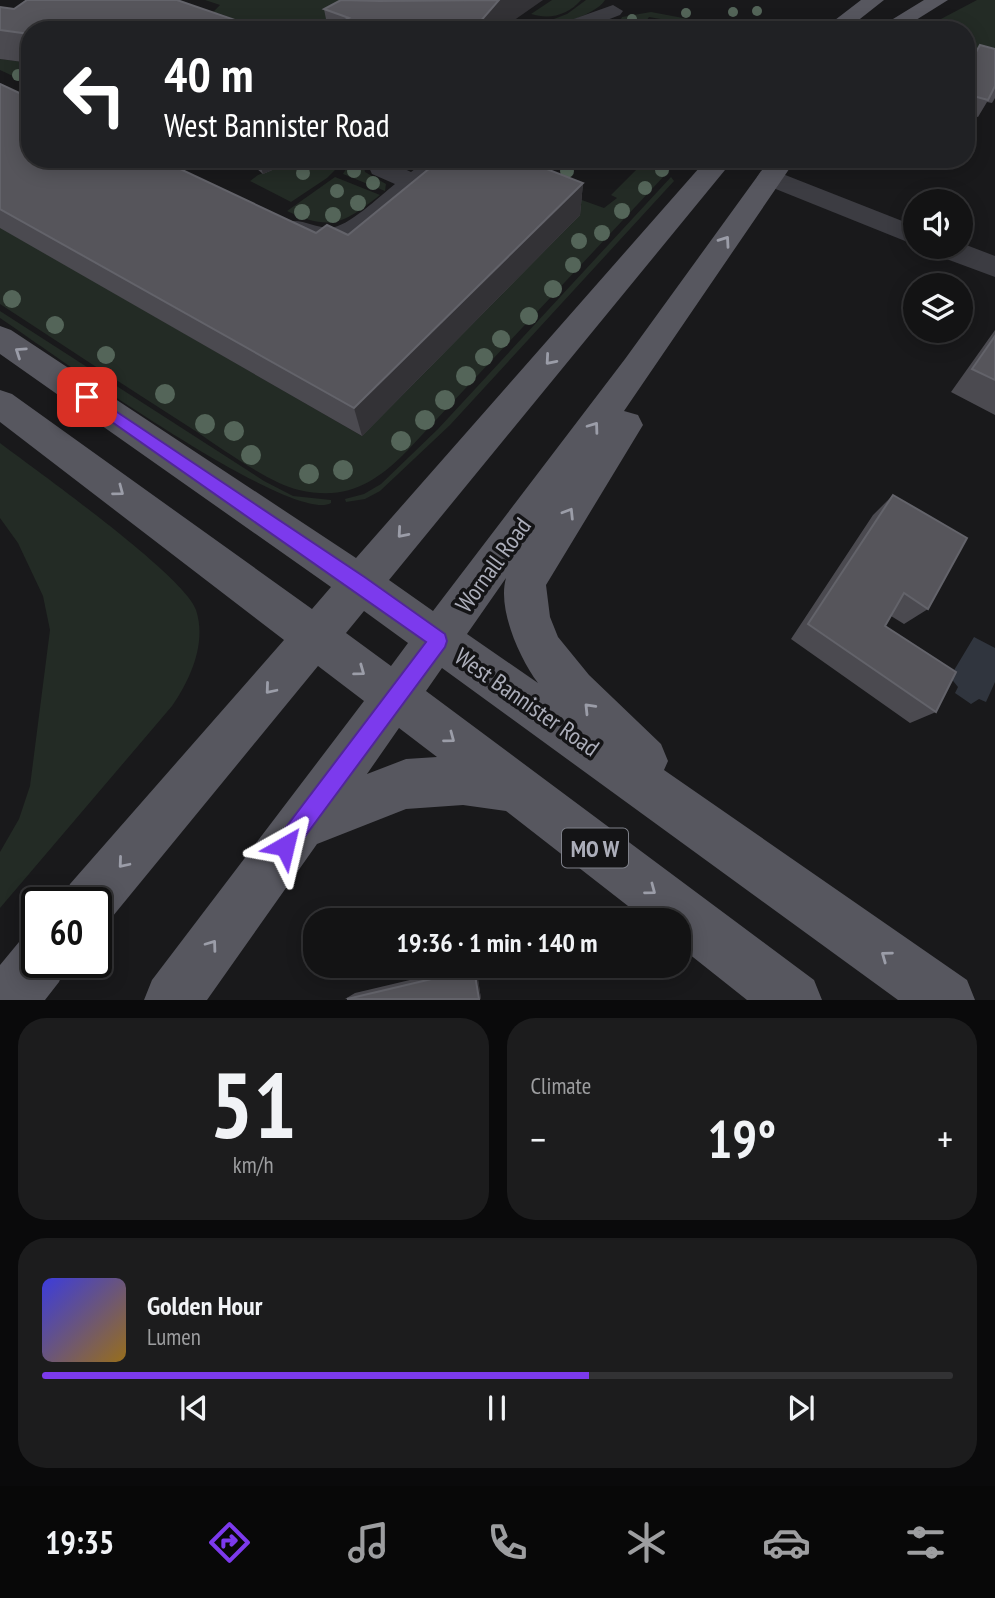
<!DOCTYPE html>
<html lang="en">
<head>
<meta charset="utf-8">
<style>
	:root { --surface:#131314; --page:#1c1c1d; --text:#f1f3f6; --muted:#9d9ea0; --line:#323234; --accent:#7c3aed }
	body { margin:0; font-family:"PT Sans Narrow",sans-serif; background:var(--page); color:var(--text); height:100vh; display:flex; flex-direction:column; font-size:26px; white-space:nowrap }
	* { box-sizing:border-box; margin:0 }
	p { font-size:23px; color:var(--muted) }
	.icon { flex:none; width:38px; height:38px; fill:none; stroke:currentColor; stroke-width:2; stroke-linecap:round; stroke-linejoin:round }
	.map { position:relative; height:1000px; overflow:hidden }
	.sheet { display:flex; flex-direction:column; gap:18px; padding:18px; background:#0a0a0b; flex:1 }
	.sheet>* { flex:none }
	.top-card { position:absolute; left:21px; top:21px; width:954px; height:147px; border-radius:28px; box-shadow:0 4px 18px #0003,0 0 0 2px var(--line); background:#202124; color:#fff; overflow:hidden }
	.buttons { position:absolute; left:903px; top:189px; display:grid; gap:14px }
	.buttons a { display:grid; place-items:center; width:70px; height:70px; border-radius:50%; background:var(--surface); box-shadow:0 4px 18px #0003,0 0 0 2px var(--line); font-size:35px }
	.speed { position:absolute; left:21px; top:887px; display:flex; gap:14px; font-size:35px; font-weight:700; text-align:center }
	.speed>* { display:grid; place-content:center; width:91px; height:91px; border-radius:50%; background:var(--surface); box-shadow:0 4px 18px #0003,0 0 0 2px var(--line); line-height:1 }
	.speed .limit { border:4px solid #111; border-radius:10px; background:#fff; color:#111 }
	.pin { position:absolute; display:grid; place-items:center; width:60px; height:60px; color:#fff; margin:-30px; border-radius:14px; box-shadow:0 4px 10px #0006 }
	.me { position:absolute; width:77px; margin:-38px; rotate:37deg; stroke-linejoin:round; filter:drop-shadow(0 0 5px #0008) }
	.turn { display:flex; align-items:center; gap:24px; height:147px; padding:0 28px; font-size:32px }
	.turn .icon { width:91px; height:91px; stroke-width:2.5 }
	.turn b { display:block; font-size:49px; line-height:60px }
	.big { font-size:52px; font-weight:800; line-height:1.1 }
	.sheet .widget { flex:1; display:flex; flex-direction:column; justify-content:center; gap:10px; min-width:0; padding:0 24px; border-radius:28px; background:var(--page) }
	.sheet .dial { align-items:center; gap:0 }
	.dial b { font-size:91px; line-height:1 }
	.song { display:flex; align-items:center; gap:21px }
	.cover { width:84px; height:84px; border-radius:10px; background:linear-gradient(135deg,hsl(240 70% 55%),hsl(40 70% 35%)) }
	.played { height:7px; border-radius:4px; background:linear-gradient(90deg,var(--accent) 60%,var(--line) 60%) }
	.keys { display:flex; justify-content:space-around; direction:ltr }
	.heat { display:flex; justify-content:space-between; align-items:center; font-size:38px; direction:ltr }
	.sheet .tiles { flex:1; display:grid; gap:18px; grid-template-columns:1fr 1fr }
	.widget:last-child { grid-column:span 2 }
	.trip { position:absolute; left:303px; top:908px; width:388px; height:70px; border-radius:28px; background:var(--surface); box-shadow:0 4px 18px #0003,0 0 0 2px var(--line); font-weight:800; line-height:70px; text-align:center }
	.menu { display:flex; height:112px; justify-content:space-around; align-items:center; background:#080808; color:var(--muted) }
	.menu .icon { width:49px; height:49px }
	.menu .selected { color:var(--accent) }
	.menu b { font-size:32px; color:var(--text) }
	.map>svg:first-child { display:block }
	.green { fill:#232b25 }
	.water { fill:#30353e }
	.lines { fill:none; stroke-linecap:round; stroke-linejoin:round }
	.minor { fill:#3c3c42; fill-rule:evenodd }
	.major { fill:#57575f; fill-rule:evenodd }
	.tree { fill:#546559 }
	.wall { fill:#4b4a50 }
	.shaded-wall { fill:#333236 }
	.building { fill:#56555b; stroke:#63636a; stroke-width:2 }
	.oneway { stroke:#9b9da8 }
	.route { fill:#7c3aed; stroke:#51269a; stroke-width:2 }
	.labels { text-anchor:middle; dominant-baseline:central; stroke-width:7; stroke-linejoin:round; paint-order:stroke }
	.shield { fill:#141416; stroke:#7e8089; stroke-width:2 }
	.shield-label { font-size:23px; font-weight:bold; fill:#acaeba }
	.street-label { font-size:24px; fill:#acaeba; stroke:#141416 }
</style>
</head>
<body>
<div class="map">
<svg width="995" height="1000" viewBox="0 0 995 1000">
	<rect width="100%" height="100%" fill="#19191b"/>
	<path class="green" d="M205 0H356L332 30H247L253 26 218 13 206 19 220 5Z
		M552 0H581C568 15 550 20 531 14Z
		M586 0H605C595 17 543 30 525 30L567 14Z
		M977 0H995V57L966 50V30H920Z
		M651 12 747 30H723L649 17 644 24 624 22V30H615L622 17Z
		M0 59 30 63V84L0 70Z
		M298 159H346L327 178 291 202 250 181 258 175Z
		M352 159H363L365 172 386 184 385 191 343 174Z
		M647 159H680L407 451C375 483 347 501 299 490 271 484 222 449 197 432 131 390 66 347 0 304V227L362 436 579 199 604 208 617 198 611 195Z
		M335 177 380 195C344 223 331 232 287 211Z
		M671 177 674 181 450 425 380 491 365 499 346 502 345 499 364 494 381 484 438 429Z
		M0 311 264 481 293 496 331 500V503C291 526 46 349 0 318Z
		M0 443C37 471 185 576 196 610 207 643 190 680 172 706L0 908V852L19 819 30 786 50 630 43 596 18 543 0 518Z"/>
	<path class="water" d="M974 637 995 648V682L986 702 979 699 971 704 955 693 958 687 950 677Z"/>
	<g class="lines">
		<path class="minor" d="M613 5 623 11 620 15 581 30H551L554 26Z
			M365 159H391L392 163 411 172 428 159H457L432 181 447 192 444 198 434 200 416 194 364 236 330 246 286 234 282 228 286 222C302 218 314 228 330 228 348 227 380 196 395 184L372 174Z
			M770 169 915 226V245L761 183 757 177 761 171Z
			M961 243 995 256V277L933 254 929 247H961Z"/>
		<path class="major" d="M861 0H884L846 30H822Z
			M924 0H948L900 30H875Z
			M707 159H734L389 580 433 611 625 359 770 159H796L624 411 638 415 643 425 546 585 550 617 558 637 589 675 661 744 668 761 664 770 967 980 975 1000H898L442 668 426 691 814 980 822 1000H747L679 946V920H646L506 811 463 805 406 809 317 844 207 1000H144L152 980 364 701 318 666 108 922 96 927V903H62L70 884 284 640 0 422V390L12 394 312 609 331 587 0 354V326L11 330 356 558ZM506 578C497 609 520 659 538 683L467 634ZM364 611 408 643 391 666 346 633ZM399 728 437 757 406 759 367 774Z
			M37 935V962H67L59 982 45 1000H0V965L19 942Z"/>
	</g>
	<g class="tree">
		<circle cx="757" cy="11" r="5"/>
		<circle cx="733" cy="12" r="5"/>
		<circle cx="686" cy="13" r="5"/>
		<circle cx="632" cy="19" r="5"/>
		<circle cx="18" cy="75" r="6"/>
		<circle cx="662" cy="170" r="7"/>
		<circle cx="354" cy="171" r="7"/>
		<circle cx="567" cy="171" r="7"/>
		<circle cx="303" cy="173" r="7"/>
		<circle cx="373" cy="183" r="7"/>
		<circle cx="645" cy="188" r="7"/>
		<circle cx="337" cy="191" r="7"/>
		<circle cx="358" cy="203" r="8"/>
		<circle cx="622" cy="211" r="8"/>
		<circle cx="302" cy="212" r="8"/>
		<circle cx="333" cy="215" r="8"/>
		<circle cx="602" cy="233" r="8"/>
		<circle cx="579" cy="241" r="8"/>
		<circle cx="573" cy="265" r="8"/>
		<circle cx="553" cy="289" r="9"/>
		<circle cx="12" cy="299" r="9"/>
		<circle cx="529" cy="316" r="9"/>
		<circle cx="55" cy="325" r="9"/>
		<circle cx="501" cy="339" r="9"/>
		<circle cx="106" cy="355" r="9"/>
		<circle cx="484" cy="357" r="9"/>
		<circle cx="466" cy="376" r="10"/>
		<circle cx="165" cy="394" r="10"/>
		<circle cx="445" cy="400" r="10"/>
		<circle cx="425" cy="420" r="10"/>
		<circle cx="205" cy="424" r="10"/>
		<circle cx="234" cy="431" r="10"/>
		<circle cx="401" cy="441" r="10"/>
		<circle cx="251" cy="455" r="10"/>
		<circle cx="343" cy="470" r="10"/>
		<circle cx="309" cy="474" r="10"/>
	</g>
	<path class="wall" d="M341 0H543L328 29 324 9Z
		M0 7 14 9 30 30V63L0 59Z
		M995 49V98L992 103 987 102 978 117 966 114V70Z
		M0 84 316 233 348 235 583 183 580 215 362 436 0 228Z
		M245 159H298L263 174Z
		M995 330V415L951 392Z
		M893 495 928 609 904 624 891 616 885 626 936 712 910 723 791 639 873 515Z
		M469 966H476L481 999H345L355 993Z"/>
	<path class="shaded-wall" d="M499 0H543L500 30H469Z
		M150 159H176L140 174Z
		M258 159H298L263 174Z
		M583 183 580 215 362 436 354 408Z
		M475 966H476L481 999H479L474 969Z"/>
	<path class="building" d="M27 0H177L261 29 30 30V34L0 30V7L14 9Z
		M341 0 379 1 499 0 479 23 469 30H327L349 18 324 9Z
		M980 45 995 49V86L988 100 966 94V70Z
		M0 84 30 98V159H159L316 233 327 225 348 235 441 159H521L583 183 354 408 0 209Z
		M995 336V380L972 369Z
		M893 495 967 538 928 609 904 593 885 626 956 672 936 712 808 624Z
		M474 969 479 999H347Z"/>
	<defs><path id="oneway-chevron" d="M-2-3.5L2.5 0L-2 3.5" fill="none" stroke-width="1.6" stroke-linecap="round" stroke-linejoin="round" transform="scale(1.75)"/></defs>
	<g class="oneway">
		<use href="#oneway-chevron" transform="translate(725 241) rotate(-55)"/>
		<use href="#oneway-chevron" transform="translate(20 352) rotate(-146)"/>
		<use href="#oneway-chevron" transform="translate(550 360) rotate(131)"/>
		<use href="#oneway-chevron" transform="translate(594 427) rotate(-54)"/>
		<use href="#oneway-chevron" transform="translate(119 491) rotate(37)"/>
		<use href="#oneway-chevron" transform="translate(569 513) rotate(-58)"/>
		<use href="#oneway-chevron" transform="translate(402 533) rotate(131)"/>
		<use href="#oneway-chevron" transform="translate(360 671) rotate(36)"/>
		<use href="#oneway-chevron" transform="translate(270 689) rotate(130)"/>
		<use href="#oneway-chevron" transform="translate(589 708) rotate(-134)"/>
		<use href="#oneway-chevron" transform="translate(450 738) rotate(37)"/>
		<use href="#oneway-chevron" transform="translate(123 863) rotate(130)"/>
		<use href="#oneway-chevron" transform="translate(651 890) rotate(37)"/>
		<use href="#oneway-chevron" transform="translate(212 945) rotate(-54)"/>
		<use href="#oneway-chevron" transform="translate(886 956) rotate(-144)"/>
	</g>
	<path class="route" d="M87 392 366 578 445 634 447 641 445 647 292 854 285 857 277 854 274 846 277 839 426 642 82 401V393Z"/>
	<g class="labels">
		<rect class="shield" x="562" y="828.5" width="66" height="39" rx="5"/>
		<g class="shield-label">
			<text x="595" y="848">MO W</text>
		</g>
		<g class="street-label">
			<text transform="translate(493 565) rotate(-54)">Wornall Road</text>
			<text transform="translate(527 702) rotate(35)">West Bannister Road</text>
		</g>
	</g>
</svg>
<div class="buttons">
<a><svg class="icon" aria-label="sound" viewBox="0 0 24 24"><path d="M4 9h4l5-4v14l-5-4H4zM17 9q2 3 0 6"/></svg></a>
<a><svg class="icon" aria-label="layers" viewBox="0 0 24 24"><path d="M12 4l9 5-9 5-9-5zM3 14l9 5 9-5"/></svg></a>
</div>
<div class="speed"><div class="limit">60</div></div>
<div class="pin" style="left:87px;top:397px;background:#d93025"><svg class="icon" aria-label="arrive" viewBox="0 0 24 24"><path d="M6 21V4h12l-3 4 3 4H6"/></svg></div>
<svg class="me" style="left:285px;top:846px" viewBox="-20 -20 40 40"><path d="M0-17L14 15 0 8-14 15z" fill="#7c3aed" stroke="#fff" stroke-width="4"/></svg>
<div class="trip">19:36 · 1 min · 140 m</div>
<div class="top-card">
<div class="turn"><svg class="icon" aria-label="left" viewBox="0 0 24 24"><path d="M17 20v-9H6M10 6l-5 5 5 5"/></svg><div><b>40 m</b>West Bannister Road</div></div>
</div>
</div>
<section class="sheet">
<div class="tiles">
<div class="widget dial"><b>51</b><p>km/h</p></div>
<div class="widget"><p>Climate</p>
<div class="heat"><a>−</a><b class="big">19°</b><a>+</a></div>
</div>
<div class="widget">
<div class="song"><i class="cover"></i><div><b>Golden Hour</b><p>Lumen</p></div></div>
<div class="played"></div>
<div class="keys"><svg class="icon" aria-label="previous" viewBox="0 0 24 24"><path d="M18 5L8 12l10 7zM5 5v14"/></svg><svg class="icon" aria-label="pause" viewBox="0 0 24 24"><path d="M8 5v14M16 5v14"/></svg><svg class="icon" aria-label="next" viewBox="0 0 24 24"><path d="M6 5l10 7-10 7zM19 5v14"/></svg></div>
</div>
</div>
</section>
<nav class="menu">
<b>19:35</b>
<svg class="icon selected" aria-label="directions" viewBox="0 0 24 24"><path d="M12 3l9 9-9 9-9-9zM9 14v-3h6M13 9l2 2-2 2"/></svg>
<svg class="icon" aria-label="music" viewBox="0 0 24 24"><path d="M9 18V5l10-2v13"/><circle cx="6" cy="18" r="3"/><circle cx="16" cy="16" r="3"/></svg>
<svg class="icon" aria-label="phone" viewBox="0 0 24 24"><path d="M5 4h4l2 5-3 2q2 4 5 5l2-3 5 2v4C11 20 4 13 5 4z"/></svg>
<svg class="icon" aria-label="climate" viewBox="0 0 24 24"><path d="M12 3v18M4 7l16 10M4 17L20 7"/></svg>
<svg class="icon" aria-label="car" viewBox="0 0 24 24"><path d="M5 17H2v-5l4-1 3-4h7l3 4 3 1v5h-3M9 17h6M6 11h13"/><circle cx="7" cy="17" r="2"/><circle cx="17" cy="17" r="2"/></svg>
<svg class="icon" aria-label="filters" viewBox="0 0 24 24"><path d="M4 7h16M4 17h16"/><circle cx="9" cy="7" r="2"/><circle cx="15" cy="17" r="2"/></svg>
</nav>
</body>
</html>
